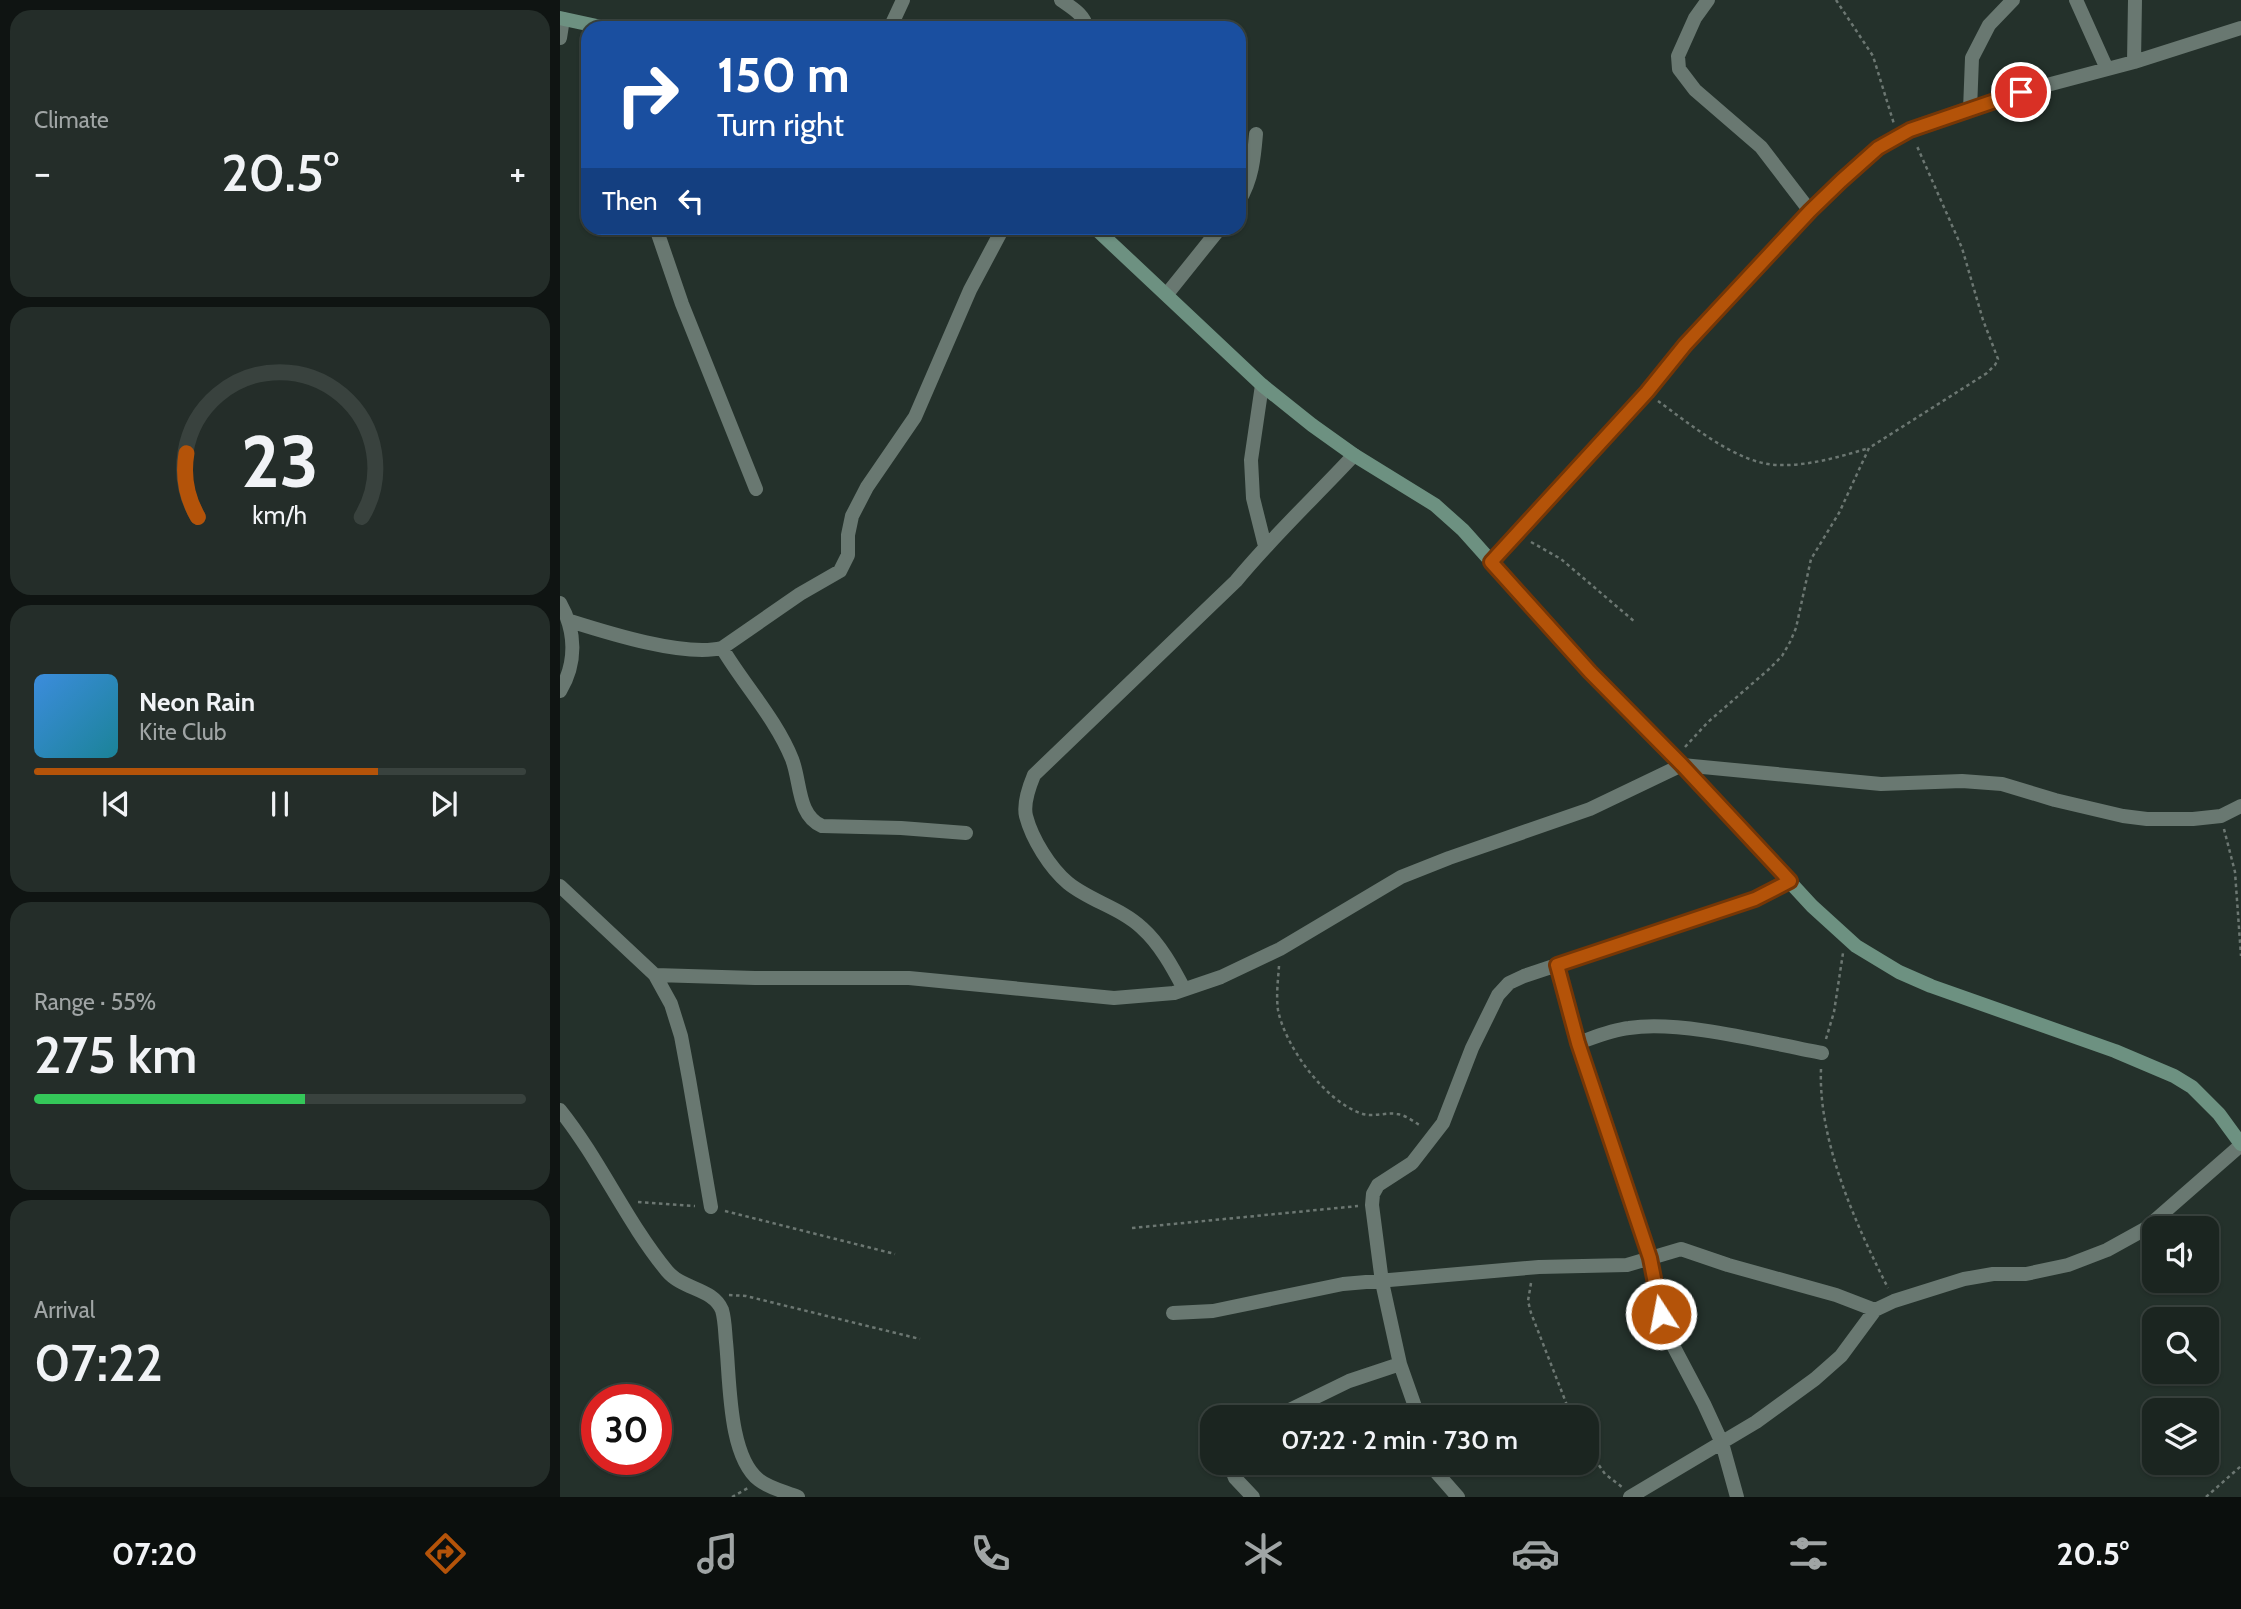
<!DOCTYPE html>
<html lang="en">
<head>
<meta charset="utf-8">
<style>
	:root { --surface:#1b2520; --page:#242d29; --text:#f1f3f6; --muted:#a0a5a5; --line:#39423e; --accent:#b45309 }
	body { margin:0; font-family:Cabin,sans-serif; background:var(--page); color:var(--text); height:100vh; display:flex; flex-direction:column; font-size:26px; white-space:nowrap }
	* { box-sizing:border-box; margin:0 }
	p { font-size:23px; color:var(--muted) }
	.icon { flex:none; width:38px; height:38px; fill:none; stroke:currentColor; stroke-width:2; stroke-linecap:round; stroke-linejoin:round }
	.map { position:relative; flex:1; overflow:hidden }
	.panel { display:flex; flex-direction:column; gap:10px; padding:10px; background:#0f1412; width:560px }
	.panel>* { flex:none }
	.hud { position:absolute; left:21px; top:21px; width:665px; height:214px; border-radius:21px; box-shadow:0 2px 5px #0004,0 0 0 2px var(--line); background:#1a4fa0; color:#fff; overflow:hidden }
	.tools { position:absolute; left:1582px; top:1216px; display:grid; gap:14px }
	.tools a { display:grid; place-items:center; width:77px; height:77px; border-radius:14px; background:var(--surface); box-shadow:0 2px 5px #0004,0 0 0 2px var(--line); font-size:35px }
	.speed { position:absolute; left:21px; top:1384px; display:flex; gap:14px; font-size:35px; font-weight:700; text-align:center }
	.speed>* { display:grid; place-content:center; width:91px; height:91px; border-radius:50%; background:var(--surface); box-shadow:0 2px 5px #0004,0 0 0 2px var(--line); line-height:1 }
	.speed .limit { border:10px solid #d22; background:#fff; color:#111 }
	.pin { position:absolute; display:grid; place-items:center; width:60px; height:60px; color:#fff; margin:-30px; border:4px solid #fff; border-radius:50%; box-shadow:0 2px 7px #0007 }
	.me { position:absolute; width:77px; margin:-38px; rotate:349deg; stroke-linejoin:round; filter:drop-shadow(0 0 5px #0008) }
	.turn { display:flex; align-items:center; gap:24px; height:147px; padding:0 21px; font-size:32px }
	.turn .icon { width:91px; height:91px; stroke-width:2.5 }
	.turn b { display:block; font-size:49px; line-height:60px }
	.then { display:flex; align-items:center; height:66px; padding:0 21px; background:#0003; gap:14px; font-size:26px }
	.big { font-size:52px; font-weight:600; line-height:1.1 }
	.panel .card { flex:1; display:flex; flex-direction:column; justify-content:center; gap:10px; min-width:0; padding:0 24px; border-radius:21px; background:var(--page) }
	.panel .dial { align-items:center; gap:0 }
	.dial svg { height:182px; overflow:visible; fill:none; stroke:var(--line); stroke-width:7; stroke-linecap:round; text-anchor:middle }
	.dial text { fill:var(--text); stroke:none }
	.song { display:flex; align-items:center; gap:21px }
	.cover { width:84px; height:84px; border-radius:10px; background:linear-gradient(135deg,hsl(210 70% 55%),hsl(190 70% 35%)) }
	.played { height:7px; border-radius:4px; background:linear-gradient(90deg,var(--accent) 70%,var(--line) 70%) }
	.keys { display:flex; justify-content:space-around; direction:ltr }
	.heat { display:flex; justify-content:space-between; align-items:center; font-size:38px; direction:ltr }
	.charge { height:10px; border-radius:5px; background:linear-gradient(90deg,#34c759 55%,var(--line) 0) }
	.trip { position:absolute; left:640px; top:1405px; width:399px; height:70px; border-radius:21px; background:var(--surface); box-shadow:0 2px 5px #0004,0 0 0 2px var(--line); font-weight:600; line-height:70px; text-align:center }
	.dock { display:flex; height:112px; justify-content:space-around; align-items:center; background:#0b0f0d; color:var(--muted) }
	.dock .icon { width:49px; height:49px }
	.dock .active { color:var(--accent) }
	.dock b { font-size:32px; color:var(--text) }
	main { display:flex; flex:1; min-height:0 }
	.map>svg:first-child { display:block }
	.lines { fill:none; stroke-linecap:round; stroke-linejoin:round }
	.path { stroke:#6c7772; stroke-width:2.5; stroke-dasharray:3.5 3.5; stroke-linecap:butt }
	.minor { stroke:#697871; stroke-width:14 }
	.secondary { stroke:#6d9181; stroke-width:14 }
	.route-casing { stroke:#753606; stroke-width:18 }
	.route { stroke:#b45309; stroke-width:12 }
</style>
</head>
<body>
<main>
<section class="panel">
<div class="card"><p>Climate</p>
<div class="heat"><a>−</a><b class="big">20.5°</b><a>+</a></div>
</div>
<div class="card dial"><svg viewBox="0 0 100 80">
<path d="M14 69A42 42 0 1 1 86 69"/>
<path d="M14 69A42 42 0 0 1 9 41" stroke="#b45309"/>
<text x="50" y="56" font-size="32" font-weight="700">23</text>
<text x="50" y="72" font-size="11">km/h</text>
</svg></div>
<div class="card">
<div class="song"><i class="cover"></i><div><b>Neon Rain</b><p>Kite Club</p></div></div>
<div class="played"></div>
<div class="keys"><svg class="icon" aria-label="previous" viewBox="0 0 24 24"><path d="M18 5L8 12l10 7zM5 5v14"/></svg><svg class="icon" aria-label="pause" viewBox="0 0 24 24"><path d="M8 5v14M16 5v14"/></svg><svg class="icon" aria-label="next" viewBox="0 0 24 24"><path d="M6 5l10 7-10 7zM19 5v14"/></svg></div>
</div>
<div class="card"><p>Range · 55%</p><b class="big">275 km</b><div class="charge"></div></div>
<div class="card"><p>Arrival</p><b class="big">07:22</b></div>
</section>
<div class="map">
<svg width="1681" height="1497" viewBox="0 0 1681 1497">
	<rect width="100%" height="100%" fill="#24312b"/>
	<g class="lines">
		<path class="path" d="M1276 0 1313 56 1334 124
			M1098 401C1130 424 1177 464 1218 465 1249 466 1279 457 1309 448
			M971 542 1001 559 1075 622
			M1125 747 1148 722 1208 670 1222 656 1230 642 1236 628 1251 559 1279 513 1309 448 1427 373 1435 365 1438 359 1423 320 1402 248 1356 144
			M1664 829 1675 872 1681 956
			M719 966C718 980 716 996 718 1010 725 1046 764 1100 800 1113 813 1118 824 1112 837 1114 846 1115 854 1122 861 1126
			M1266 1039 1274 1012 1283 953
			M1261 1069C1258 1141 1296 1225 1328 1288
			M78 1202 135 1206
			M165 1211 335 1254
			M572 1228 798 1206
			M971 1283 968 1301 971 1313 1012 1418
			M169 1295 186 1296 360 1339
			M1027 1448 1045 1474 1062 1487
			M172 1497 188 1488
			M1646 1497 1681 1466"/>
		<path class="minor" d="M501 0C512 8 524 14 527 28
			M1148 0 1135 18 1118 56 1119 69 1135 90 1201 147 1250 211
			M1516 0 1547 69
			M330 28 343 0
			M0 38 3 19
			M1574 62 1575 0
			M1410 110 1412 58 1429 25 1453 0
			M679 201C692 180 694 158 696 134
			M96 228 122 304 196 489
			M607 294 660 228
			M702 385 691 460 693 498 705 546
			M931 563 1087 392 1125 345 1250 211 1318 148 1350 130 1461 92 1574 62 1681 28
			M0 603C16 631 17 663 0 691
			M10 621C48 633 124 657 162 648L240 594 280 571 288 555V535L292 516 307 487 355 417 410 290 443 228
			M162 648C184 685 216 719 232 759 241 782 237 815 262 826L341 828 406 833
			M0 886 95 975 111 1004 121 1036 129 1079 151 1207
			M997 965 1018 1043 1090 1258 1101 1314 1108 1336 1144 1404 1162 1443 1177 1497
			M95 975 195 978H349L554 998 614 993 661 977 720 949 841 877 889 858 1030 809 1122 765 1321 784 1402 781 1442 784 1495 800 1563 816 1587 819H1633L1661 816 1681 806
			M624 989C613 968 600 944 582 928 561 908 530 901 508 883 490 868 472 839 466 816 463 803 469 787 474 775L676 581C713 536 755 497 794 455
			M1018 1043C1035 1037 1051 1030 1069 1028 1123 1020 1208 1043 1262 1053
			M0 1110C40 1160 66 1221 107 1271 123 1290 153 1288 162 1310 165 1320 165 1332 166 1342 170 1379 168 1456 199 1480 209 1488 226 1492 238 1497
			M613 1313 653 1311 783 1284 979 1267 1067 1265 1121 1249 1168 1265 1276 1295 1315 1310
			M713 1418 789 1381 840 1364
			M859 1418 840 1364 822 1282 812 1205 813 1194 818 1185 852 1163 883 1123 912 1048 938 995 949 983 964 976 1195 899 1230 881
			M669 1463 675 1478 693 1497
			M873 1463 876 1472 898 1497
			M1070 1497 1196 1422 1255 1379 1281 1356 1315 1310 1334 1301 1404 1279 1433 1274H1466L1508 1265 1547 1250 1585 1229 1681 1145"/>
		<path class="secondary" d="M0 18 46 28
			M535 228 702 385 752 425 794 455 875 505 903 530 1030 672 1122 765 1252 906 1296 946 1339 972 1371 986 1555 1051 1614 1076 1632 1087 1659 1114 1681 1144"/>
	</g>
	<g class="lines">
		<g class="route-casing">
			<path id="route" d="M1101 1314 1090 1258 1018 1043 997 965 1195 899 1230 881 1122 765 1030 672 931 562 1087 392 1125 345 1250 211 1281 181 1318 148 1350 130 1461 92"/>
		</g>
		<use href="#route" class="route"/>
	</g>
</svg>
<div class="tools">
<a><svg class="icon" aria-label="sound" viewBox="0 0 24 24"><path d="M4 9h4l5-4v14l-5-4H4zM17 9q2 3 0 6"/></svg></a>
<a><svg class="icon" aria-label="search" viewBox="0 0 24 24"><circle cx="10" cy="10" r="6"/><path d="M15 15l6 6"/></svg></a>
<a><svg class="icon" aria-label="layers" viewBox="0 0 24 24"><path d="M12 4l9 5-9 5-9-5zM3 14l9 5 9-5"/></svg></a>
</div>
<div class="speed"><div class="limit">30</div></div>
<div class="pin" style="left:1461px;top:92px;background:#d93025"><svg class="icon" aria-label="arrive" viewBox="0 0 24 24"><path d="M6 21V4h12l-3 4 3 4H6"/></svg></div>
<svg class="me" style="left:1101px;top:1314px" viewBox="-20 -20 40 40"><circle r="17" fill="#b45309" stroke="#fff" stroke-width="3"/><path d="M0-11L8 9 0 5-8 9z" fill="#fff"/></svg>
<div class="trip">07:22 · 2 min · 730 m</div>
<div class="hud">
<div class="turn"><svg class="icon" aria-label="right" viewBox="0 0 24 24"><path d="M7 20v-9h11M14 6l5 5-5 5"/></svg><div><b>150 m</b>Turn right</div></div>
<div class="then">Then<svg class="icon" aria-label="left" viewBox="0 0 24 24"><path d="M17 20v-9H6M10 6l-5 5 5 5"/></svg></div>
</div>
</div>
</main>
<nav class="dock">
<b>07:20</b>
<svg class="icon active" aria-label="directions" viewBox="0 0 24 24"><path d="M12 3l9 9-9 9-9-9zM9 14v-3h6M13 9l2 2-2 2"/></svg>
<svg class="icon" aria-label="music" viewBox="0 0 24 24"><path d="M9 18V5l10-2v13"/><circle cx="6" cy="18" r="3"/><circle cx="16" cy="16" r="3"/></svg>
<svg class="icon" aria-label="phone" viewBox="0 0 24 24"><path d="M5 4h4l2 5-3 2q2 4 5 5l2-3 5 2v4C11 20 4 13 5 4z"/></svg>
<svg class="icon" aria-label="climate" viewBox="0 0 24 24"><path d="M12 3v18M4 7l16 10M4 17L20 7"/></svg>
<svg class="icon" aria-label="car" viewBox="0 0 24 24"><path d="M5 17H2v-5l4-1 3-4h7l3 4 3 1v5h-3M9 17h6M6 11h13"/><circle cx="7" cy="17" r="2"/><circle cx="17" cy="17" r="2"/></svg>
<svg class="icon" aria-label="filters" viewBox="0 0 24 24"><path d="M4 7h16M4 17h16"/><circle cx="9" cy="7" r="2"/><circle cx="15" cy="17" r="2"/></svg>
<b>20.5°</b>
</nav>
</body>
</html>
